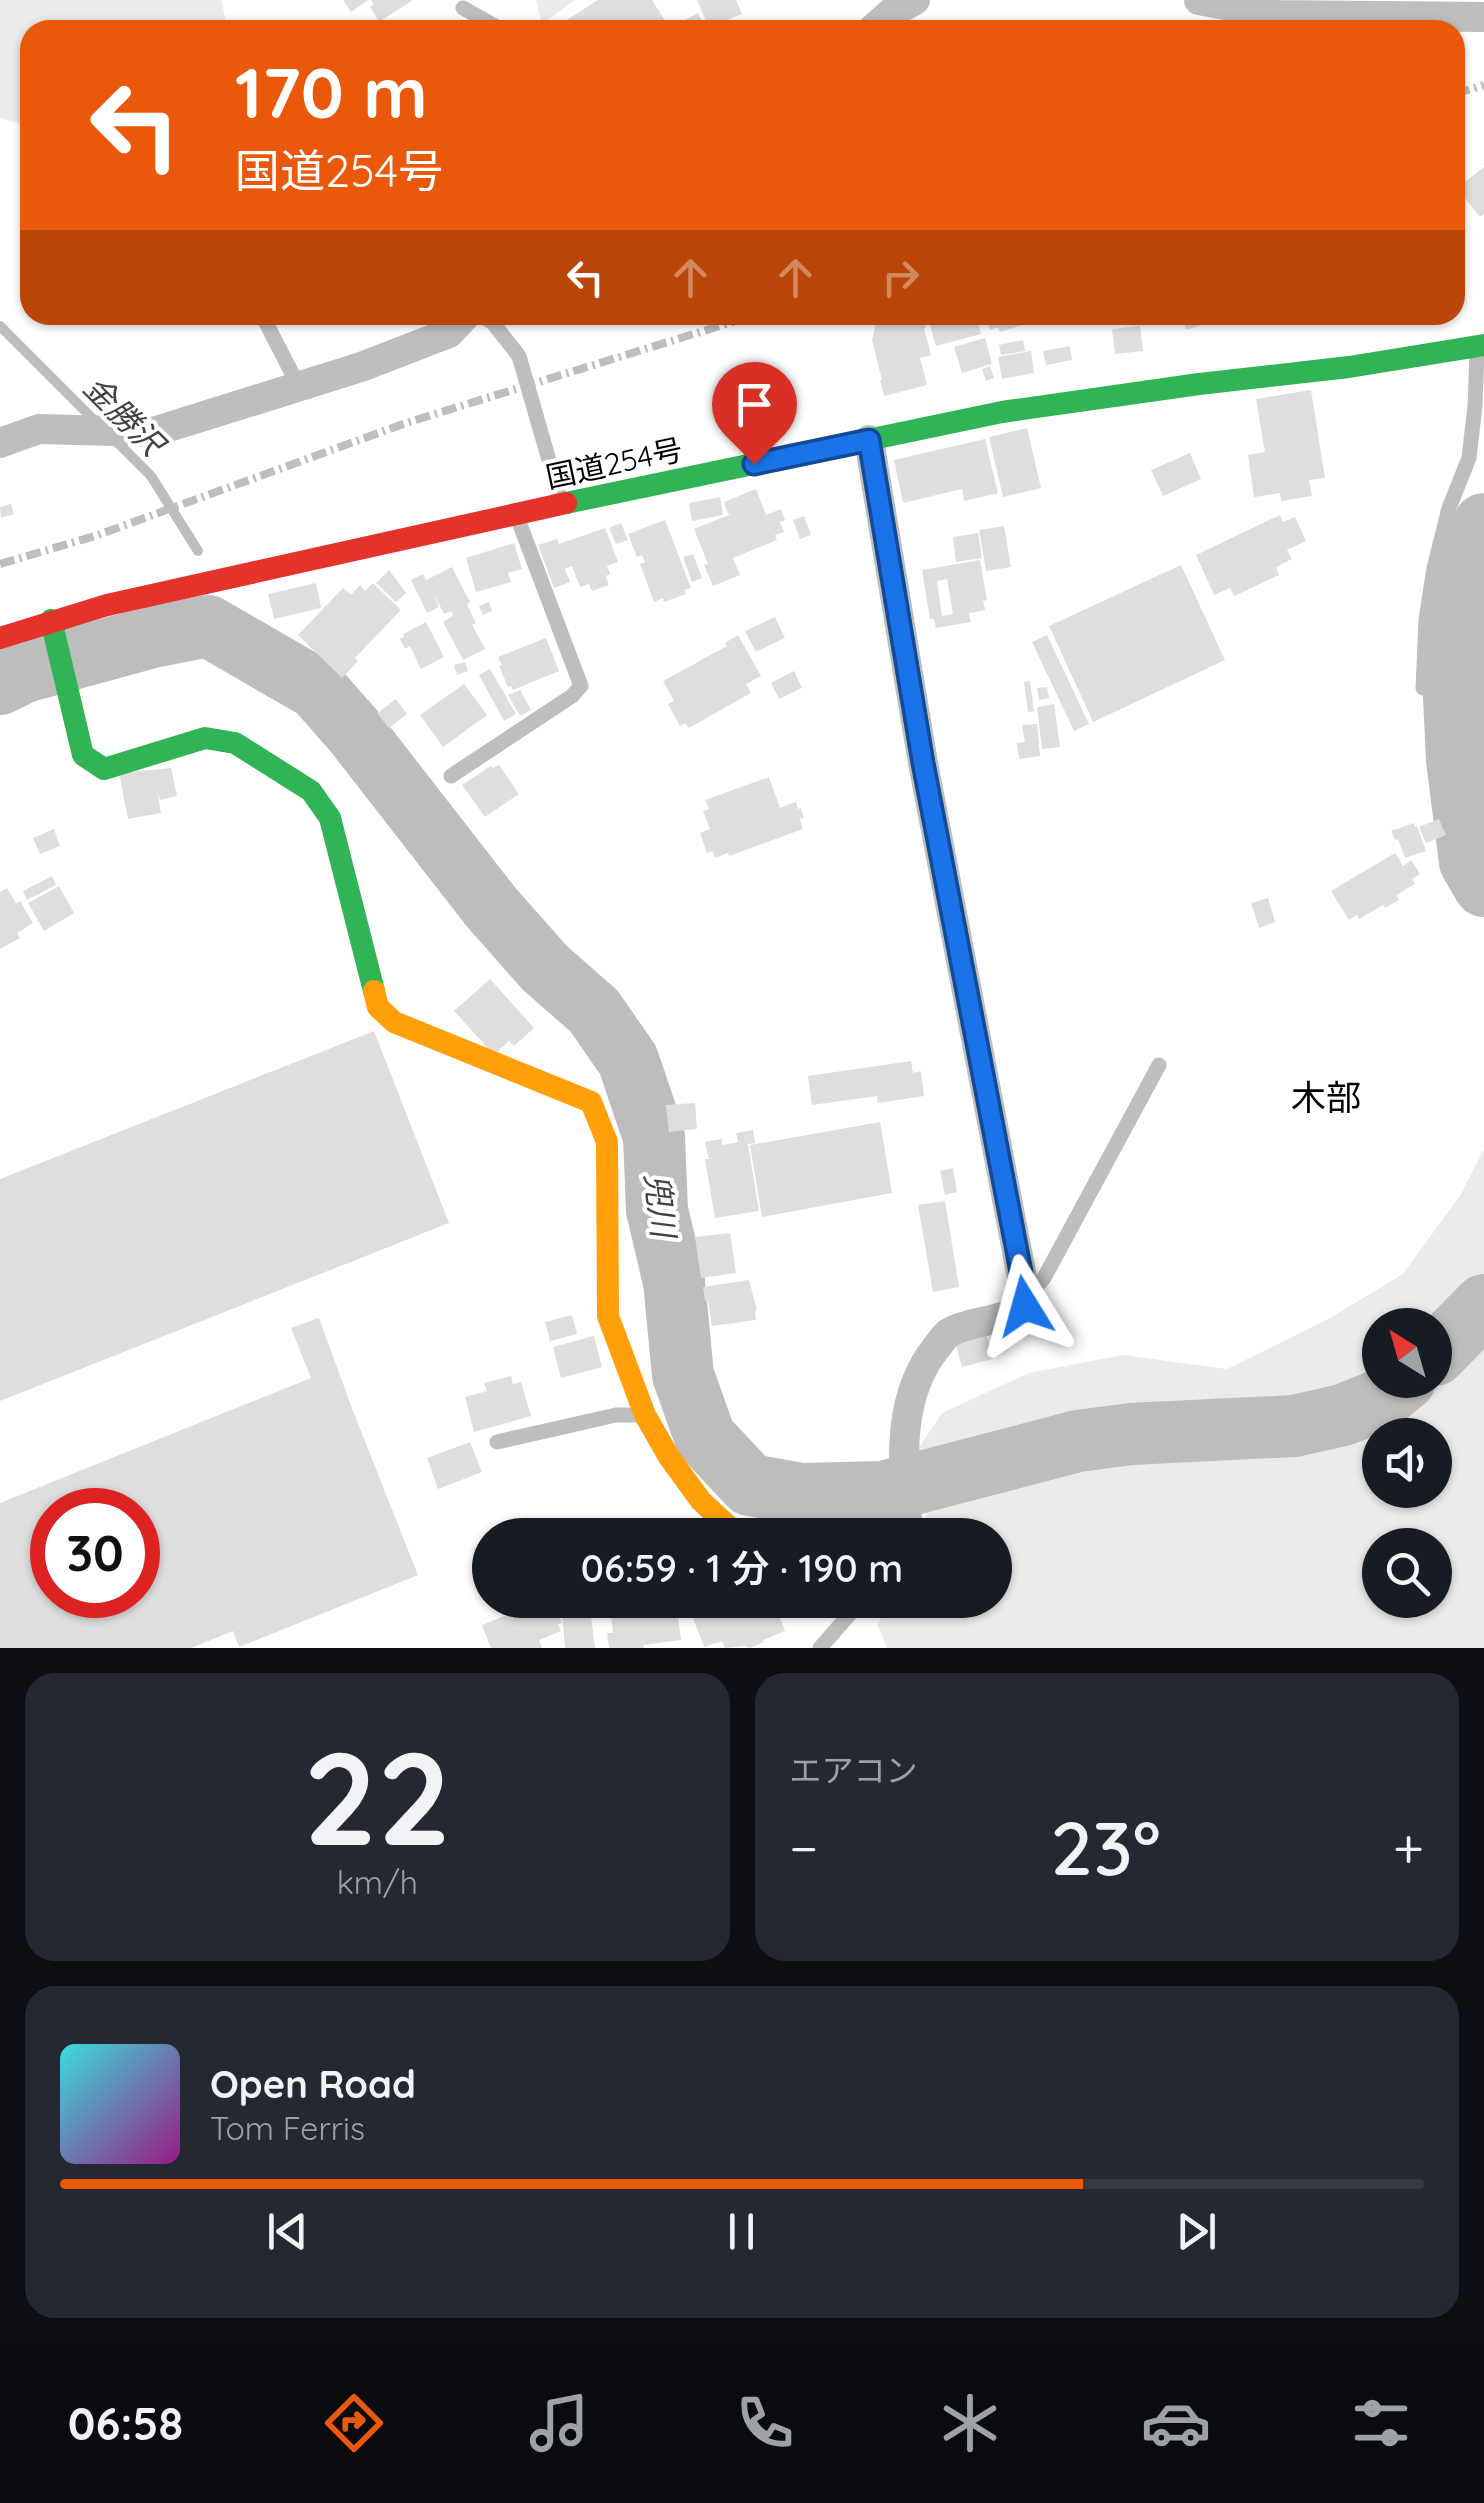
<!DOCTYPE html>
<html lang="ja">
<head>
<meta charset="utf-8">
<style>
	:root { --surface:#171b24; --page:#242831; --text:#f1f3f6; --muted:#9ea1a6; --line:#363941; --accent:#ea580c }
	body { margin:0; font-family:Quicksand,"Noto Sans JP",sans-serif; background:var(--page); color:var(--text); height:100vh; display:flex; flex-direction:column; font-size:38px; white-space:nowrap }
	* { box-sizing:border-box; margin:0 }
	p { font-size:32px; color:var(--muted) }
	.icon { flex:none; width:55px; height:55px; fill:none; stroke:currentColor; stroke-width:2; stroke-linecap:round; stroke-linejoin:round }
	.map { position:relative; height:1648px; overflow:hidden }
	.side { display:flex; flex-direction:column; gap:25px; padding:25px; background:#0d0f14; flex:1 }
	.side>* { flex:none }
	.top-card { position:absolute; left:20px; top:20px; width:1445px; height:305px; border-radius:30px; box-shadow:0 2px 8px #0004; background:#ea580c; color:#fff; overflow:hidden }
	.needle { width:65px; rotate:323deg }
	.controls { position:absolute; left:1362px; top:1308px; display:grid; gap:20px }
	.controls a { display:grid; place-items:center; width:90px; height:90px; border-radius:50%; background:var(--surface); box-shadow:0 2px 8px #0004; font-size:50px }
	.speed { position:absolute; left:30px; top:1488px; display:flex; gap:20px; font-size:50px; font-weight:700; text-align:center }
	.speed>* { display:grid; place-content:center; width:130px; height:130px; border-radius:50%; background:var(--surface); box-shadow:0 2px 8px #0004; line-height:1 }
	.speed .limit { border:15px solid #d22; background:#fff; color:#111 }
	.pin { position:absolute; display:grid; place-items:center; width:85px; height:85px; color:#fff; margin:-102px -42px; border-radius:50% 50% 50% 0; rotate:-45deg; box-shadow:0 0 10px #0007 }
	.pin .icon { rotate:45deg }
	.me { position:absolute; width:110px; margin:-55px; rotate:352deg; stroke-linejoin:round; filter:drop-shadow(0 0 8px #0008) }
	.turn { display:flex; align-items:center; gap:35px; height:210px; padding:0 50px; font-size:45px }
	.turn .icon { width:130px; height:130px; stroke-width:2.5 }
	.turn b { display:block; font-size:70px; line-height:85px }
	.lanes { display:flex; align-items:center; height:95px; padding:0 50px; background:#0003; justify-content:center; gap:50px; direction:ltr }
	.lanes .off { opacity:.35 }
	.big { font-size:75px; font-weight:600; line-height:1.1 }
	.side .widget { flex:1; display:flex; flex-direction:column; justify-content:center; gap:15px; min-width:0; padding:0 35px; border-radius:30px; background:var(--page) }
	.side .dial { align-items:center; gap:0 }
	.dial b { font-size:130px; line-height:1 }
	.song { display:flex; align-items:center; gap:30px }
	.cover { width:120px; height:120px; border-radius:15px; background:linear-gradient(135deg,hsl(180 70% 55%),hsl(310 70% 35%)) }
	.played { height:10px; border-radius:5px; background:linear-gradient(90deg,var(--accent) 75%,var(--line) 75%) }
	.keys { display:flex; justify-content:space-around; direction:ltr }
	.heat { display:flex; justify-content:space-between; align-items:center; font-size:55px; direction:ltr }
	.side .tiles { flex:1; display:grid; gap:25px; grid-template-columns:1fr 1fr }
	.widget:last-child { grid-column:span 2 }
	.trip { position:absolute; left:472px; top:1518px; width:540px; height:100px; border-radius:50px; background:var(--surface); box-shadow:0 2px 8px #0004; font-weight:600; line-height:100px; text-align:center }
	.tabs { display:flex; height:160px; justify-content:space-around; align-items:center; background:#090b0e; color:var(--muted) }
	.tabs .icon { width:70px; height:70px }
	.tabs .active { color:var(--accent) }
	.tabs b { font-size:45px; color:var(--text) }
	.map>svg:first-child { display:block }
	.green { fill:#ebebeb; fill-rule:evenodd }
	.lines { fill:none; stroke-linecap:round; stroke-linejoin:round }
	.stream { stroke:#bdbdbd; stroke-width:10 }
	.river { stroke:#bdbdbd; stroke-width:62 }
	.building { fill:#dedede; fill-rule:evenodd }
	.lane { stroke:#bebebe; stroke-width:15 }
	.street { stroke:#bebebe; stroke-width:30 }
	.fast { stroke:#30b455; stroke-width:22 }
	.slow { stroke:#ff9f0a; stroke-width:22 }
	.jam { stroke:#e5322d; stroke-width:22 }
	.rail { stroke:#bebebe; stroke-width:8; stroke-dasharray:15 5 2.5 5; stroke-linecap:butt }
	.route-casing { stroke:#114b97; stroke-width:25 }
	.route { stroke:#1a73e8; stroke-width:18 }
	.labels { text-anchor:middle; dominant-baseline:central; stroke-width:8; stroke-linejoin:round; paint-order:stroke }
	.street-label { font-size:30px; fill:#000; stroke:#fff }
	.water-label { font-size:32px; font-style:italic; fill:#424242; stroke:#fff }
	.quarter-label { font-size:35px; fill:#000; stroke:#fff }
</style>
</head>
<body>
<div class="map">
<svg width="1484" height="1648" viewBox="0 0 1484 1648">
	<rect width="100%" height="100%" fill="#fff"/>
	<path class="green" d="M0 0H221L228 30H30V127L0 118Z
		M536 0H575L542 24Z
		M1484 1149V1648H887L877 1624 896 1600H995V1535H929L916 1452 942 1413 1029 1373 1123 1355 1227 1369 1330 1318 1403 1274 1461 1194ZM1380 1325H1435V1380H1380ZM1380 1435H1435V1490H1380ZM1380 1545H1435V1600H1380Z"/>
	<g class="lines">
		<path class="stream" d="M0 326 98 424
			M114 439 151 476 198 551
			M233 611 259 655"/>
		<path class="river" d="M1484 524 1458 588 1453 677 1457 760 1470 862 1484 886
			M0 684 24 672 152 637 208 626 317 689 354 731 491 907 545 968 594 1011 628 1060 654 1137 657 1210 674 1282 683 1375 705 1437 750 1485 802 1494 883 1492 1078 1441 1131 1434 1294 1426 1343 1415 1380 1400 1405 1380
			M1435 1355 1484 1305"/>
	</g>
	<path class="building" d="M343 0H368L351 12Z
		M371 0H413L379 22 370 7 374 4Z
		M598 0H652L666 22 654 30H551Z
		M697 0H736L742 14 709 28Z
		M698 13 706 28 680 30 677 24Z
		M1484 167V214L1480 217 1457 188Z
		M888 315H923L926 328H924L931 355 920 358 927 385 884 396 880 380H882L872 340 876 322 885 319V316Z
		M927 315H976L981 334 936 346Z
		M985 315H1051V316L1000 332 998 327 990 330Z
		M1182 315H1218L1219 320 1186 330Z
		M1237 315H1261L1242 324Z
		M1140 326 1143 351 1115 354 1112 329Z
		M985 338 992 364 962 373 954 347Z
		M1023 340 1025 351 1001 355 999 345Z
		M1070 346 1072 360 1046 365 1043 351Z
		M1031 351 1034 373 1002 379 998 357Z
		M990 366 994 378 986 381 982 369Z
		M1311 390 1325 478 1309 480 1312 496 1281 501 1280 493 1254 497 1248 455 1265 452 1256 399Z
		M1027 428 1041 488 1003 497 989 437Z
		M985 439 998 493 964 501 962 489 903 503 894 460Z
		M1190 453 1201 479 1163 496 1151 470Z
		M756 489 766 515 781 509 785 520 780 522 784 532 775 535 777 540 733 558 740 575 713 586 704 565 708 564 694 529 731 514H728L724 502Z
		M720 497 723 515 692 521 689 503Z
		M11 504 14 514 1 518 0 507Z
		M1280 515 1283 522 1295 517 1306 541 1287 550 1292 559 1276 567 1279 575 1234 596 1230 588 1214 595 1196 555Z
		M804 516 811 535 800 539 793 520Z
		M665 520 691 588 684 590 686 594 664 602 663 598 654 602 640 564 645 562 642 555 637 557 628 534Z
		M621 523 628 540 616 544 609 528Z
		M1004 526 1011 567 986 571 979 530Z
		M605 528 618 562 607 566 610 574 606 576 609 585 592 591 589 584 580 587 572 566 565 569 570 582 554 588 538 545 557 539 559 544Z
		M978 533 982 558 956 562 953 537Z
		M514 543 522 569 508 573 511 582 476 592 466 558Z
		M693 554 702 578 692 582 683 557Z
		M980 560 987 600 983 601 985 610 969 613 971 622 936 628 934 619H930L922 570ZM947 579 953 614 942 616 937 581Z
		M1181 565 1225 660 1093 722 1049 626Z
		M452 567 470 602 467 604 468 607 476 623 472 625 485 649 463 660 443 622 453 616 451 611 444 614 434 594 439 607 427 613 411 580 423 574 426 580Z
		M389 570 406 593 396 602 376 583Z
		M316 583 321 608 274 619 268 594Z
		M373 583 401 610 355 658 358 661 342 678 298 635 343 588 351 595 360 585 365 591Z
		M489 602 492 611 483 615 479 606Z
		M775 617 785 638 756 652 745 631Z
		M426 622 444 657 421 669 410 646 405 649 400 639 404 637 403 634Z
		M738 635 761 676 746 684 751 693 689 728 685 723 680 726 668 704 674 701 663 681 727 646 725 643Z
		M1047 635 1089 724 1074 731 1032 642Z
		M546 638 559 671 513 690 511 686 508 687 499 666 502 665 498 657Z
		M465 662 468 671 457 675 454 665Z
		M490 669 516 714 504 721 479 675Z
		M794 671 802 688 779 699 771 683Z
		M1030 681 1034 711 1028 712 1024 682Z
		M464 684 487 715 443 747 420 715Z
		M1047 687 1049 698 1039 700 1037 688Z
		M520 690 531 710 520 716 508 695Z
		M396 699 407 714 389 728 377 713Z
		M1054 704 1060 747 1042 749 1037 707Z
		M1037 724 1040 756 1019 759 1017 743 1025 742 1022 725Z
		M499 765 519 794 485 817 462 785 491 766 493 768Z
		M171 768 177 796 160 800 157 790 161 813 128 819 119 773Z
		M769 777 780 808 796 802 798 809 801 808 804 818 800 819 803 829 729 856 728 853 715 858 713 851 707 853 700 833 710 829 703 811 709 809 705 800Z
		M1439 819 1446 835 1426 843 1419 827Z
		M1414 823 1415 827 1417 826 1426 851 1405 858 1398 839 1395 840 1391 831Z
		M54 829 60 846 40 854 33 838Z
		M1395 853 1403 866 1411 860 1420 874 1412 879 1415 884 1396 895 1399 900 1385 908 1383 905 1359 919 1357 915 1349 920 1331 891Z
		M52 876 56 885 27 900 23 891Z
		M59 886 74 913 44 931 28 903Z
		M7 888 16 903 20 901 33 923 17 933 20 938 0 949V892Z
		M1268 898 1275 922 1259 928 1251 903Z
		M490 979 534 1028 514 1046 509 1041 494 1055 454 1011Z
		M374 1031 449 1223 0 1401V1179Z
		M911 1061 913 1073 921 1071 924 1096 878 1103 877 1096 812 1105 808 1076Z
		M695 1103 697 1129 669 1132 666 1105Z
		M880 1122 892 1193 762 1217 750 1145Z
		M753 1130 755 1143 748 1144 759 1211 715 1218 705 1159H709L705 1142 722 1139V1145L738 1142 736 1133Z
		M953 1168 957 1192 945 1195 940 1171Z
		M945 1201 959 1287 933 1292 918 1205Z
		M730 1233 736 1273 701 1278 695 1237Z
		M749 1280 757 1310H755L756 1320 712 1326 708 1301H705L703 1287Z
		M572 1315 577 1334 550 1341 545 1322Z
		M319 1318 353 1411 418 1575 239 1647 233 1631 191 1648H0V1503L311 1378 291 1328ZM52 1510H138V1595H52Z
		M985 1329 993 1359 962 1367 954 1338Z
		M594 1336 602 1367 561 1378 553 1347Z
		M511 1376 513 1384 521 1382 531 1416 474 1432 465 1397 487 1391 484 1383Z
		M470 1442 482 1472 438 1489 427 1458Z
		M532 1600H553L562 1623 558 1624 561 1631 539 1640 542 1648H491L482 1625 517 1611 516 1606Z
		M589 1600 595 1648H565L561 1602Z
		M609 1600H670L671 1610 677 1609 681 1640 643 1645 644 1648H609L607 1633H613Z
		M728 1600H732L735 1607 747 1602 746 1600H773L785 1631 763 1640 764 1642 750 1648 745 1646 725 1648 722 1641 704 1647 692 1615Z"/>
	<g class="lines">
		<path class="lane" d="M463 8 502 30
			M262 315 298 385
			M481 315 493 323 519 356 559 495
			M1423 688 1426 620 1434 568 1449 508 1469 458 1475 406 1477 353
			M451 776 572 696 581 686 519 522
			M1026 1298 1044 1278 1159 1065
			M497 1442 616 1415H641
			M820 1648 862 1600"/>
		<path class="street" d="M1199 0 1277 15 1484 17
			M872 30 891 13 915 0
			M869 440 923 763 1026 1298 1025 1306C1003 1322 975 1320 952 1331 945 1334 941 1342 936 1348 894 1400 904 1472 908 1535
			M0 443 39 429 153 432 361 367 449 333 466 315"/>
		<path class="fast" d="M566 503 1002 412 1199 384 1349 367 1484 345
			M51 620 83 755 104 769 205 738 235 743 311 791 330 818 374 991"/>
		<path class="slow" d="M374 991 378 1007 394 1022 591 1102 607 1142 608 1316 645 1415 669 1457 701 1501 738 1535"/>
		<path class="jam" d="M0 638 107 605 566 503"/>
		<path class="rail" d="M1455 94 1484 85
			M0 564 95 536 406 423 755 315"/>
	</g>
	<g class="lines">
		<g class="route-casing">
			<path id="route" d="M754 464 869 440 923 763 1026 1298 1025 1306"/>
		</g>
		<use href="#route" class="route"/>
	</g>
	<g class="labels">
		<g class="street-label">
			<text transform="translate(614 463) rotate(-12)">国道254号</text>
		</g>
		<g class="water-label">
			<text transform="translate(124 415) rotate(45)">金勝沢</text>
			<text transform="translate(661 1205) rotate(83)">兜川</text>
		</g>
		<g class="quarter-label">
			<text x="1326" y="1097">木部</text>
		</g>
	</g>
</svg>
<div class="controls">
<a><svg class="needle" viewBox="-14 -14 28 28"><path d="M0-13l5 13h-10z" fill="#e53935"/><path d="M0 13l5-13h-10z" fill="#9ea1a6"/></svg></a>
<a><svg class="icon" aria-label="sound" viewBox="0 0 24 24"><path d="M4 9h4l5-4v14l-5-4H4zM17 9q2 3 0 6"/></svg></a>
<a><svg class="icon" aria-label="search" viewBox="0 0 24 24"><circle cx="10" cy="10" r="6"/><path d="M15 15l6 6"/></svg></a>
</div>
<div class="speed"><div class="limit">30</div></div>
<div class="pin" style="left:754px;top:464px;background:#d93025"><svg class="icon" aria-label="arrive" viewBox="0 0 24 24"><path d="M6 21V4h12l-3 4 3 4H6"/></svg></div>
<svg class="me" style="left:1025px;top:1306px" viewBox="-20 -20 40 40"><path d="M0-17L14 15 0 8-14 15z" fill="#1a73e8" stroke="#fff" stroke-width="4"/></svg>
<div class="trip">06:59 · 1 分 · 190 m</div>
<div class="top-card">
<div class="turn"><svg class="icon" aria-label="left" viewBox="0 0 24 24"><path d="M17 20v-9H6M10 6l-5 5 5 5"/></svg><div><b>170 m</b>国道254号</div></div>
<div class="lanes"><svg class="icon" aria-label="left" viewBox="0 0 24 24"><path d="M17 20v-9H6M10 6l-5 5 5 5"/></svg><svg class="icon off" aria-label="ahead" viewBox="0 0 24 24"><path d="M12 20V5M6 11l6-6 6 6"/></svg><svg class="icon off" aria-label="ahead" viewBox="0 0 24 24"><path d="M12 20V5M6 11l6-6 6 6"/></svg><svg class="icon off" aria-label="right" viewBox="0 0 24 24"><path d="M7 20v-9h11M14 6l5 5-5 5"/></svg></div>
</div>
</div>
<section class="side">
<div class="tiles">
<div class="widget dial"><b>22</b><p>km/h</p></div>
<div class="widget"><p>エアコン</p>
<div class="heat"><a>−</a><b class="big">23°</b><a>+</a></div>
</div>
<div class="widget">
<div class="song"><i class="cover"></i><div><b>Open Road</b><p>Tom Ferris</p></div></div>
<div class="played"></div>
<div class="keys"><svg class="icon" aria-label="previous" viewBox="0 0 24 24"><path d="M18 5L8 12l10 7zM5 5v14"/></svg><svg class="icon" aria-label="pause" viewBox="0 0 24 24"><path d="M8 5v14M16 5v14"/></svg><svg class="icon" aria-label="next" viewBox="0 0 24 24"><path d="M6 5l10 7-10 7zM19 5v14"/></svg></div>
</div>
</div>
</section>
<nav class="tabs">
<b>06:58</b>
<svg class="icon active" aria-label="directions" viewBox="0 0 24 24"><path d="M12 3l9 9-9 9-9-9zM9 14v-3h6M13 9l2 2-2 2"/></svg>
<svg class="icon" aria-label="music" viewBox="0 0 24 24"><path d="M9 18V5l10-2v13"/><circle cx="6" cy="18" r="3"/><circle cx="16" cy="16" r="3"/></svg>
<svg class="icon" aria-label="phone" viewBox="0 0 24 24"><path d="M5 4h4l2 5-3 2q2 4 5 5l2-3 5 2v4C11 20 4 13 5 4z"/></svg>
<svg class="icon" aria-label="climate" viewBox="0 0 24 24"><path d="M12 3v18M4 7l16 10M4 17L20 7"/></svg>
<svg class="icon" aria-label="car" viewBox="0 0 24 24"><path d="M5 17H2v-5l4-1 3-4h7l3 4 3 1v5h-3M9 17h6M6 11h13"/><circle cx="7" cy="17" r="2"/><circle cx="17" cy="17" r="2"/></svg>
<svg class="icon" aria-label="filters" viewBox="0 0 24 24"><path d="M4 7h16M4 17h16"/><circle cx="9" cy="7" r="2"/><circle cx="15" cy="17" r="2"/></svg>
</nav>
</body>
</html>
